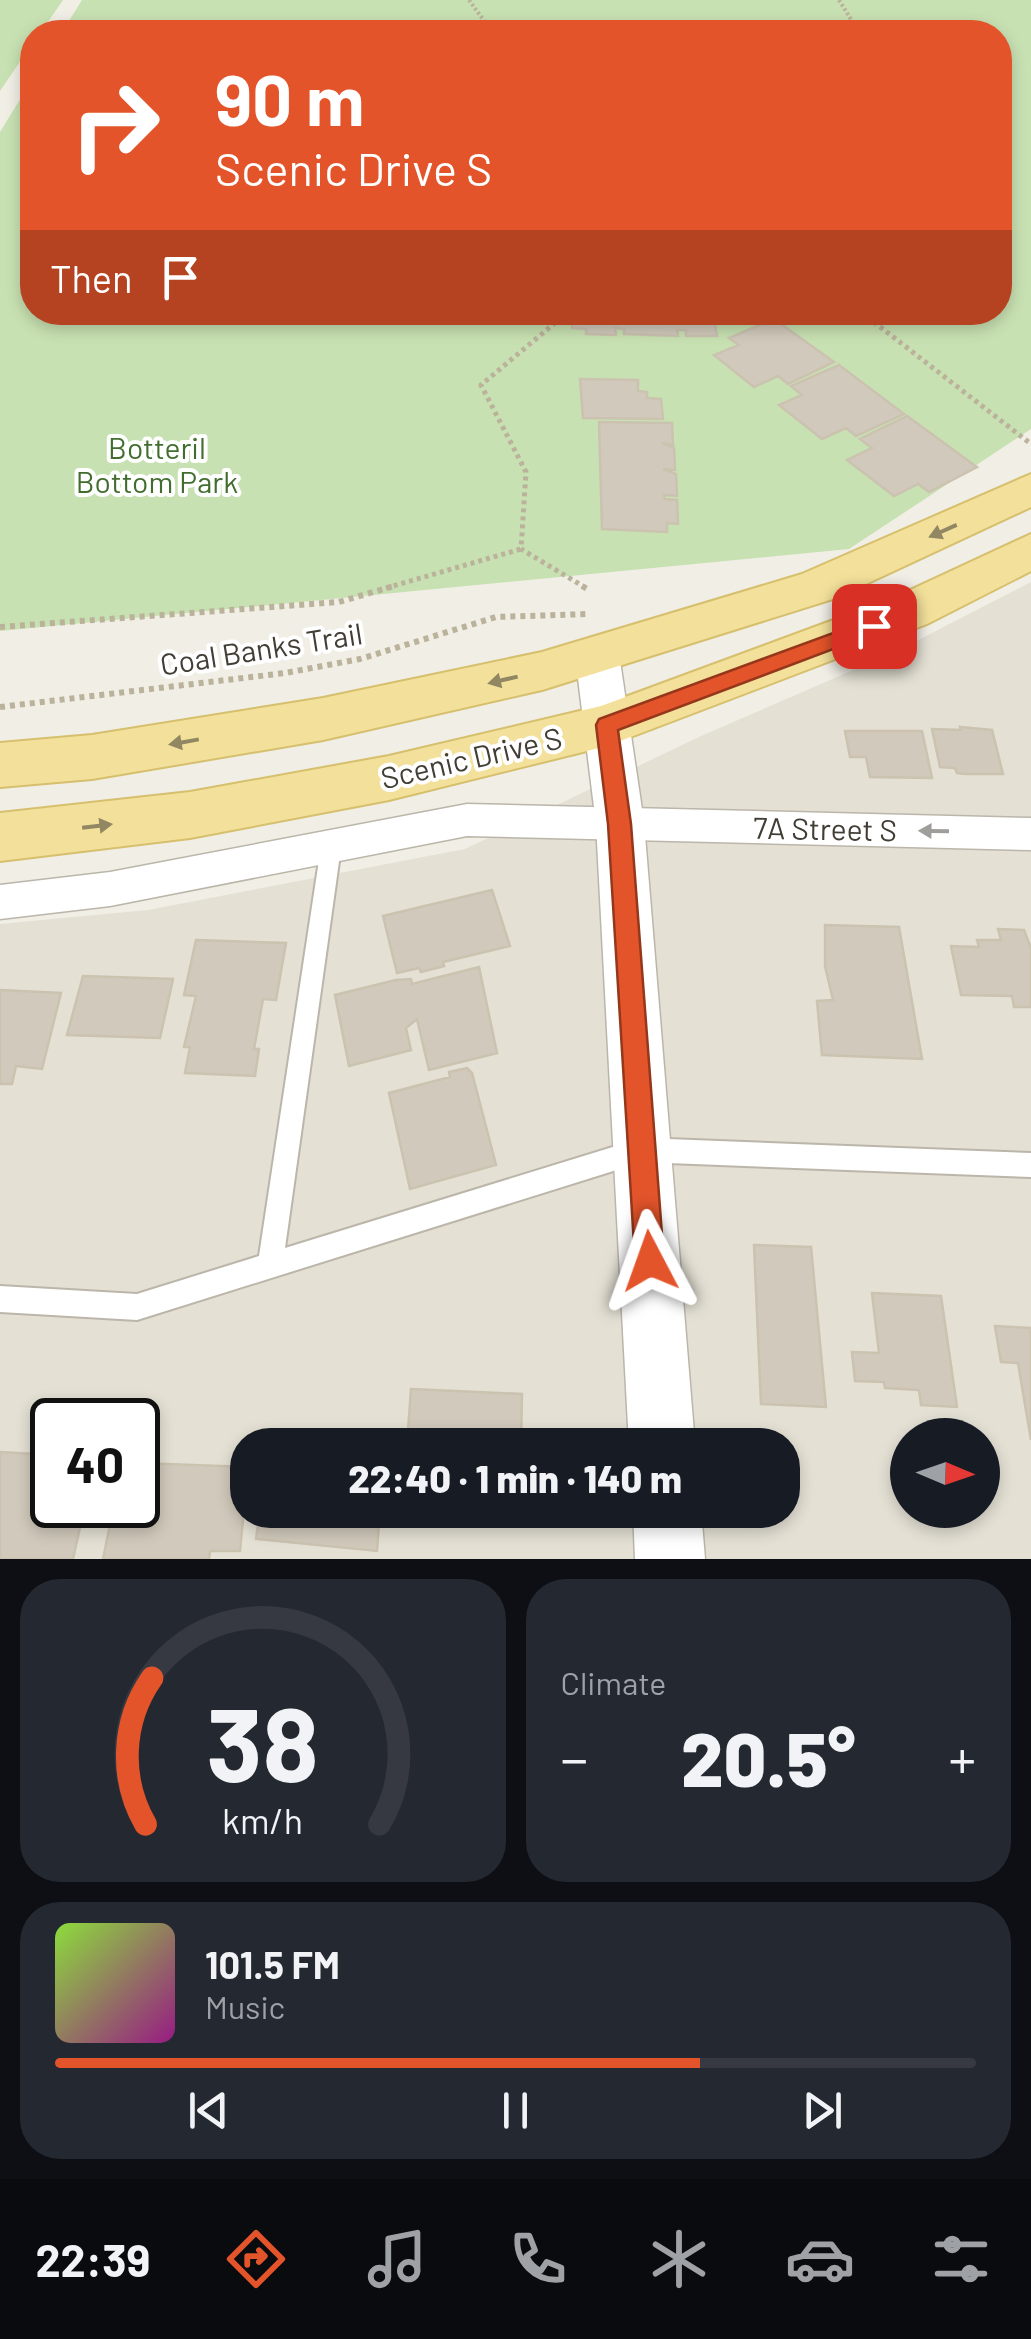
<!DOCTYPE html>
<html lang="en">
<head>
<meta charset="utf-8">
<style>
	:root { --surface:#171b24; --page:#242831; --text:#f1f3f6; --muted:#9ea1a6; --line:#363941; --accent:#e3542a }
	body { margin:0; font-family:Barlow,sans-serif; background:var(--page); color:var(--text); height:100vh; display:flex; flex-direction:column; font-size:38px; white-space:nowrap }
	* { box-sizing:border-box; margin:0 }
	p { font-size:32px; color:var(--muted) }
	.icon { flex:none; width:55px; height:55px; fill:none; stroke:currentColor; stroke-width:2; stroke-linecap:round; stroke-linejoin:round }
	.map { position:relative; height:1559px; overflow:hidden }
	.details { display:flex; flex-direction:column; gap:20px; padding:20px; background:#0d0f14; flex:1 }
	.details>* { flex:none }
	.banner { position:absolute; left:20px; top:20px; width:992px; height:305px; border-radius:40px; box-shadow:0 5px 15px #0003; background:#e3542a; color:#fff; overflow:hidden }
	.needle { width:65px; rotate:92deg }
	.controls { position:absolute; left:890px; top:1418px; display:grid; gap:20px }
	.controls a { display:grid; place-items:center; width:110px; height:110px; border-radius:50%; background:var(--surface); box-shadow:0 5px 15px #0003; font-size:50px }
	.speed { position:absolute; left:30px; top:1398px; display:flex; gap:20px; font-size:50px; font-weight:700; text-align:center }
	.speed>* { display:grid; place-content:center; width:130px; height:130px; border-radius:50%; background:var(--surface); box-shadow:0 5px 15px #0003; line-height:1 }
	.speed .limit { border:5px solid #111; border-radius:15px; background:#fff; color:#111 }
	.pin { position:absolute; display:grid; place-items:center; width:85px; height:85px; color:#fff; margin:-42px; border-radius:20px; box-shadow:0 5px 15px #0006 }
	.me { position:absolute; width:110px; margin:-55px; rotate:356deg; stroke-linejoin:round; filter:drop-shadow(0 0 8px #0008) }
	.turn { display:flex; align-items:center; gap:35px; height:210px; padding:0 30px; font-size:45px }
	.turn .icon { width:130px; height:130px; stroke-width:2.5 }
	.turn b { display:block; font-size:70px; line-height:85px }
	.then { display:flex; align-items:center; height:95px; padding:0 30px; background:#0003; gap:20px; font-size:38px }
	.big { font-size:75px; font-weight:800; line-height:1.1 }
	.details .tile { flex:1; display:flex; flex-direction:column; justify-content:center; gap:15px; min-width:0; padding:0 35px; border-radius:40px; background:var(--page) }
	.details .dial { align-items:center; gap:0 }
	.dial svg { height:260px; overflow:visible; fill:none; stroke:var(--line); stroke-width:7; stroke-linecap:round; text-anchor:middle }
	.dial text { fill:var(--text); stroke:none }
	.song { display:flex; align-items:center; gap:30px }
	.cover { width:120px; height:120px; border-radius:15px; background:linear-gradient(135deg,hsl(90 70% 55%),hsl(310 70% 35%)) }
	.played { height:10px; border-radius:5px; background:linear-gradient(90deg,var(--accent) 70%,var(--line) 70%) }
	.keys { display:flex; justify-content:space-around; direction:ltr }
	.heat { display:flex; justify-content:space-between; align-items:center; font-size:55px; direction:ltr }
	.details .tiles { flex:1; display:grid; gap:20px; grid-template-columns:1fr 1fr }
	.tile:last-child { grid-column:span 2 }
	.trip { position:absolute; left:230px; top:1428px; width:570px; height:100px; border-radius:40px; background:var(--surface); box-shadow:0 5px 15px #0003; font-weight:800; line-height:100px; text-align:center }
	.dock { display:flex; height:160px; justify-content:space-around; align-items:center; background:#090b0e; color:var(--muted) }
	.dock .icon { width:70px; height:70px }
	.dock .current { color:var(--accent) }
	.dock b { font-size:45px; color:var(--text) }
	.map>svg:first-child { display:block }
	.residential { fill:#e4e0d4; fill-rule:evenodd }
	.green { fill:#c8e1b2 }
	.building { fill:#d1cabc; stroke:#cbc2b0; stroke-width:2.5 }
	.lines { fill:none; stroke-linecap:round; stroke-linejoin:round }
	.service-casing { stroke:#bbb6a9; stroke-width:4 }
	.minor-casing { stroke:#bbb6a9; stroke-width:3 }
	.tertiary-casing { stroke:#bbb6a9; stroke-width:3 }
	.primary-casing { stroke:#d6bf6d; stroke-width:4 }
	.path-far2 { stroke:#bbb29b; stroke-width:4; stroke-dasharray:2.5 2.5; stroke-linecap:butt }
	.path-far1 { stroke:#bbb29b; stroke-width:5; stroke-dasharray:4 4; stroke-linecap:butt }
	.path { stroke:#bbb29b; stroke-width:6; stroke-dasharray:5 5; stroke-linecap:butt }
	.service { fill:#fff; fill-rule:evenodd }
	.minor { fill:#fff; fill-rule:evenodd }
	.tertiary { fill:#fff; fill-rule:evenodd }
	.primary { fill:#f3e19b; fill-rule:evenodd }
	.oneway { fill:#928763 }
	.oneway2 { fill:#a09e9a }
	.route { fill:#e3542a; stroke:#94371b; stroke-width:2.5 }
	.labels { text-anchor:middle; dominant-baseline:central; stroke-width:8; stroke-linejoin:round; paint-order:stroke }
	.park-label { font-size:30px; fill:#426d2f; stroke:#fff }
	.street-label { font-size:30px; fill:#423e35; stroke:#fff }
</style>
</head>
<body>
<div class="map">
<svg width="1031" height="1559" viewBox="0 0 1031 1559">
	<rect width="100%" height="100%" fill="#f0eee5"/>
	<path class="residential" d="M1031 582V1559H0V924L148 910 465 849 701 736 897 651ZM52 1420H138V1505H52ZM908 1435H982V1510H908ZM248 1445H782V1510H248Z"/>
	<path class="green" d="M0 0H63L41 32H32V44L0 91Z
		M82 0H1031V429L849 549 0 631V132L32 80V312H1000V32H62Z"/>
	<path class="building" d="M573 312H727L728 319 714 320 717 336H686V330H677L678 336 624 334V329L615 328 616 335 586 334V329L572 328Z
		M774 319 834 362 788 384 778 376 754 387 714 355 739 345 729 338Z
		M839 365 904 414 856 436 846 428 822 439 779 405 802 395 791 386Z
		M580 379 638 380V391L647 392V398L661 399 663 419 583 418Z
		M907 416 977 467 929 492 918 484 894 496 847 460 872 448 860 439Z
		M599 422 672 423 673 445 662 443 674 448 675 470 663 469 676 474 677 496 664 495 665 499 677 500 678 524 667 523V532L602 529Z
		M960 727 992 730 1003 774H966L957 773 955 768 940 767 932 729 961 730Z
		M845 731H922L932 778 870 777 866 757H850Z
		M492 890 510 946 443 962 444 966 421 972 419 968 397 973 383 916Z
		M825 925 899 927 922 1059 822 1055 817 1001 833 1000 825 966Z
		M998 929 1024 930 1031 948V1007H1014L1012 996 961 995 951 946 979 947 977 940H1001Z
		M196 940 286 943 276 1000 263 999 254 1049H259L255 1076 185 1073 190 1047H184L196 996 184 995Z
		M479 967 497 1053 429 1070 417 1019 406 1028 411 1050 349 1066 335 995 396 980 411 979 412 984Z
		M83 976 173 979 160 1038 67 1035Z
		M0 990 61 993 42 1069 16 1066 12 1084H0Z
		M467 1068 472 1073 496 1165 410 1189 389 1093 450 1077 449 1072Z
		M754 1245 811 1247 826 1407 761 1404Z
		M872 1293 941 1296 957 1407 921 1405 919 1390 885 1388 884 1382 855 1381 852 1352 879 1353Z
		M995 1326 1031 1328V1440L1018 1363 1001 1362Z
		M411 1389 522 1394 521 1445H407Z
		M0 1452 52 1455V1505H85L73 1559H0Z
		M138 1463 248 1467 240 1551H210L209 1559H103L114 1505H138Z
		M260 1510H380L377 1551 256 1539Z"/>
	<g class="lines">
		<g class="service-casing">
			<path id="service" d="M331 838 338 841 341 847 285 1248 642 1138 1031 1153V1177L642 1162 137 1320 0 1312V1286L137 1294 259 1256 321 847 324 841Z"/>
		</g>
		<g class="minor-casing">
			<path id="minor" d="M467 804 1031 818V850L467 836 110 906 0 919V885L110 872Z"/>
		</g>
		<g class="tertiary-casing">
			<path id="tertiary" d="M597 638 613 642 619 654 644 823 695 1445H629L596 823 575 654 581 642Z
				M633 1510H701L705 1559H635Z"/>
		</g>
		<g class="primary-casing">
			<path id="primary" d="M1031 474V507L836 598 542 690 323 740 92 779 0 787V743L92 735 323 698 542 652 802 574Z
				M1031 534V571L927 624 607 746 389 800 190 838 0 861V813L190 792 389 756 601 706 893 598Z"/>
		</g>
		<path class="path-far2" d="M469 0 492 32
			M839 0 859 32"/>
		<path class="path-far1" d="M568 312 481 385 526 472 521 549 586 588
			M861 312 1031 444
			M386 588 521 549"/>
		<path class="path" d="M582 586 589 590
			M0 627 339 602 394 586
			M0 707 285 673 360 659 496 617 588 614"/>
		<use href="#service" class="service"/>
		<use href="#minor" class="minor"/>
		<use href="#tertiary" class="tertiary"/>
		<use href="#primary" class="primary"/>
	</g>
	<defs><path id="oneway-solid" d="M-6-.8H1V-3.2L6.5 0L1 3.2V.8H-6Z" transform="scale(2.5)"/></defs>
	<g class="oneway">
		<use href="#oneway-solid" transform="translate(943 531) rotate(156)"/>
		<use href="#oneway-solid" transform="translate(503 680) rotate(167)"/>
		<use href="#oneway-solid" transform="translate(184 742) rotate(170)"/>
		<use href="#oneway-solid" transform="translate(97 826) rotate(-7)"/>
	</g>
	<use class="oneway2" href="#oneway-solid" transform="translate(934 831) rotate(-179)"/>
	<path class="route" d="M874 618 881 620 884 626 881 631 618 730 631 824 664 1261 660 1271 650 1275 639 1271 635 1261 608 824 596 725 599 719Z"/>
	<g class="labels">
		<g class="park-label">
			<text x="157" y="447">Botteril<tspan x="157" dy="34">Bottom Park</tspan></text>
		</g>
		<g class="street-label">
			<text transform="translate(261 648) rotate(-9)">Coal Banks Trail</text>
			<text transform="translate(471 757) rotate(-13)">Scenic Drive S</text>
			<text transform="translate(825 828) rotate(1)">7A Street S</text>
		</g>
	</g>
</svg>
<div class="controls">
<a><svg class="needle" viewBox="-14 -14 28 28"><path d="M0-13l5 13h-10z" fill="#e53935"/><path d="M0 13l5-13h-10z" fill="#9ea1a6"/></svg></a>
</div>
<div class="speed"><div class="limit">40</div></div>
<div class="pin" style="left:874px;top:626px;background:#d93025"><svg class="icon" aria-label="arrive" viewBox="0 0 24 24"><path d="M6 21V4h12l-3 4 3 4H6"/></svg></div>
<svg class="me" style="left:650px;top:1261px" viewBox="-20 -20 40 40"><path d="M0-17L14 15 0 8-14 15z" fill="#e3542a" stroke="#fff" stroke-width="4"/></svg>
<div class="trip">22:40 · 1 min · 140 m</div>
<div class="banner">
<div class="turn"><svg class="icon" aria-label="right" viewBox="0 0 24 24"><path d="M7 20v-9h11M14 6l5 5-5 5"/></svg><div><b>90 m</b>Scenic Drive S</div></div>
<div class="then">Then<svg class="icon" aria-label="arrive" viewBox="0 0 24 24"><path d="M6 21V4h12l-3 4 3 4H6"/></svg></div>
</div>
</div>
<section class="details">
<div class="tiles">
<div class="tile dial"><svg viewBox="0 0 100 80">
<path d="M14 69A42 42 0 1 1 86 69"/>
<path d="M14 69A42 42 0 0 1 16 24" stroke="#e3542a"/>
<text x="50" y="56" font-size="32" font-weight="700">38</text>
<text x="50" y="72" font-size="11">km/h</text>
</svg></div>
<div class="tile"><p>Climate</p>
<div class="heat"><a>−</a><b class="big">20.5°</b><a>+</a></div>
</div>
<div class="tile">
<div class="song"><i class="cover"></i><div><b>101.5 FM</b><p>Music</p></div></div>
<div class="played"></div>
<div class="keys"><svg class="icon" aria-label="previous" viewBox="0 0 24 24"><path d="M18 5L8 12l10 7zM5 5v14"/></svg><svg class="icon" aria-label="pause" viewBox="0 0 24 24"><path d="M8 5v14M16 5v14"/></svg><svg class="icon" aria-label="next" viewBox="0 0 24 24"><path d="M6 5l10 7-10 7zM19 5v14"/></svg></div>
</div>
</div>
</section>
<nav class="dock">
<b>22:39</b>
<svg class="icon current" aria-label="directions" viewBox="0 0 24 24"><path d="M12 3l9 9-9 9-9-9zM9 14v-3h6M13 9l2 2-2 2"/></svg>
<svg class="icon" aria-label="music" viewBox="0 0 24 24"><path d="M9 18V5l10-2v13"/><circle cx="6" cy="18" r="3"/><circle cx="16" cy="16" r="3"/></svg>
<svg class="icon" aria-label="phone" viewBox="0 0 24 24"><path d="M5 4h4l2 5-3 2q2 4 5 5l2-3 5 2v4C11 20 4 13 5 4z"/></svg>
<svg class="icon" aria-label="climate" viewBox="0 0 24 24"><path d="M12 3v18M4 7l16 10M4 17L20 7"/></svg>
<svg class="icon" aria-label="car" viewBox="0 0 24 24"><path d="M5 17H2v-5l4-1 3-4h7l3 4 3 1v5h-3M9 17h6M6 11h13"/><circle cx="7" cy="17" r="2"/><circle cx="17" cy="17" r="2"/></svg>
<svg class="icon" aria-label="filters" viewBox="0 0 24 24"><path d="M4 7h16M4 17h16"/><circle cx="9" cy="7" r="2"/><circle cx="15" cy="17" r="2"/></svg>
</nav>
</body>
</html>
